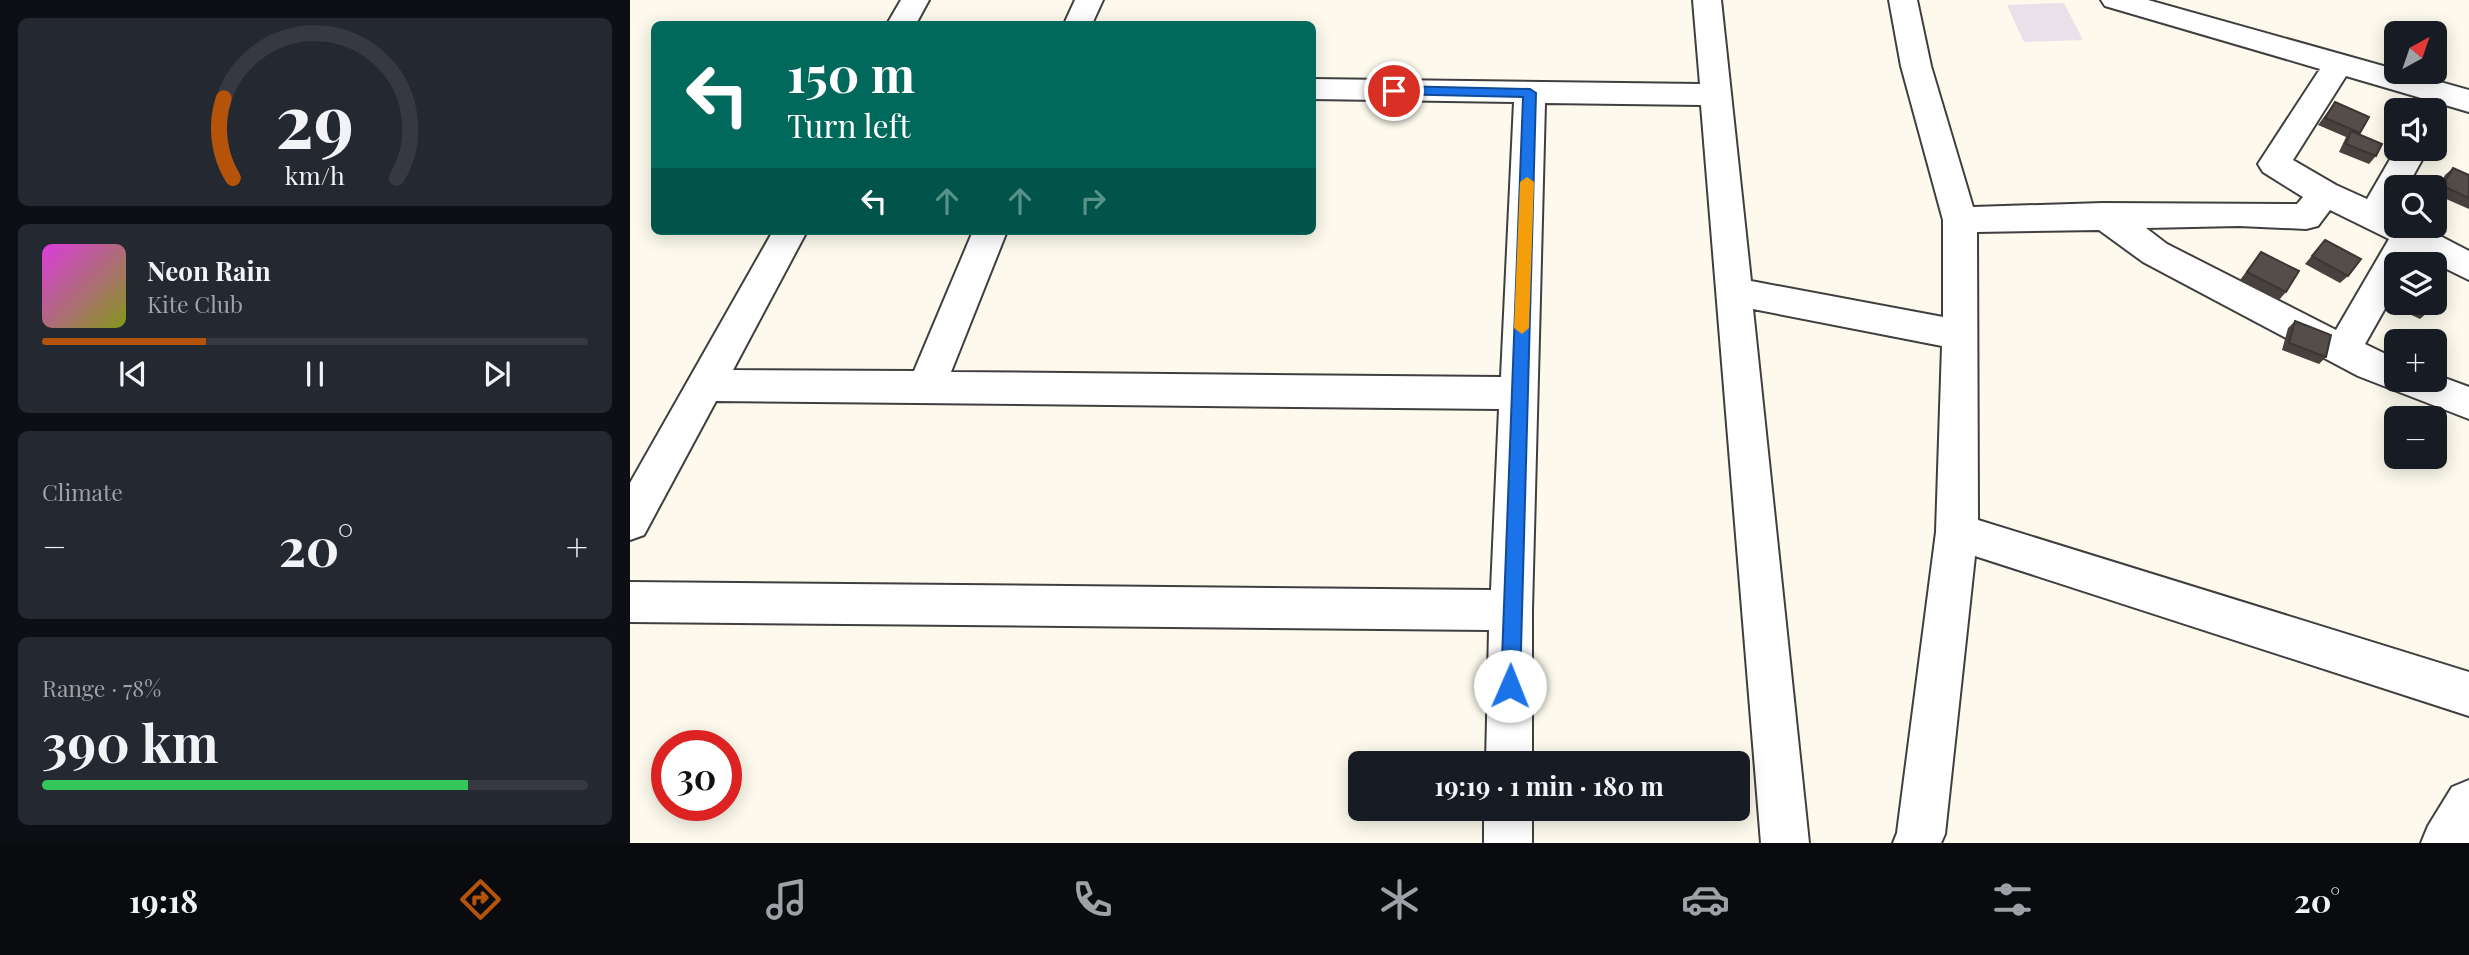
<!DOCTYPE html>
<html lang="en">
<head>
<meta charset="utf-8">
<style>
	:root { --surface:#171b24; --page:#242831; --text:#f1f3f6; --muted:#9ea1a6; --line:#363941; --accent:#b45309 }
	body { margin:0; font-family:"Playfair Display",serif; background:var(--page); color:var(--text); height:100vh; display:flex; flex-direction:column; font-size:26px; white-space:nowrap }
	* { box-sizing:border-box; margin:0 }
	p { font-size:23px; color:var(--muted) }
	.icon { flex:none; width:38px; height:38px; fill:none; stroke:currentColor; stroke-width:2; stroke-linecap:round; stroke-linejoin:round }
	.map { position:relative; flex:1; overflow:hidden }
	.details { display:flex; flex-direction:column; gap:18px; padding:18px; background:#0d0f14; width:630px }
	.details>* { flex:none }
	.hud { position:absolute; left:21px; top:21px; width:665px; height:214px; border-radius:10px; box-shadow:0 4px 18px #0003; background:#00695c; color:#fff; overflow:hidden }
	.needle { width:46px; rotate:40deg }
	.controls { position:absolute; left:1754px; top:21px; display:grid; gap:14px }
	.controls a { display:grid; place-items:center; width:63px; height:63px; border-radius:10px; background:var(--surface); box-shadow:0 4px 18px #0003; font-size:35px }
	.speed { position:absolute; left:21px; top:730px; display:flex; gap:14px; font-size:35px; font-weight:700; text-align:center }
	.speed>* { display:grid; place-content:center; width:91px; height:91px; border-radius:50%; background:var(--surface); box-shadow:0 4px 18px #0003; line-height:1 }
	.speed .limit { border:10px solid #d22; background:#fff; color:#111 }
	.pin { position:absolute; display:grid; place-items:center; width:60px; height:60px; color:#fff; margin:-30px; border:4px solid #fff; border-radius:50%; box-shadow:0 2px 7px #0007 }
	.me { position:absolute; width:77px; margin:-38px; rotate:1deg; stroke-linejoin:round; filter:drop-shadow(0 0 5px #0008) }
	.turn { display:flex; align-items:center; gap:24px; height:147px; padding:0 21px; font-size:32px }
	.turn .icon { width:91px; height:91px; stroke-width:2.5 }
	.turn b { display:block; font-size:49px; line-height:60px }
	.lanes { display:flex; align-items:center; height:66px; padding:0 21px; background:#0003; justify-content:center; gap:35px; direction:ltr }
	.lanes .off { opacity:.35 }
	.big { font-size:52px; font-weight:700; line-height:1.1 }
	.details .tile { flex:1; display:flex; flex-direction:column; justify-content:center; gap:10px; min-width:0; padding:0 24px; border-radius:10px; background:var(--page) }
	.details .dial { align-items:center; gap:0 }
	.dial svg { height:182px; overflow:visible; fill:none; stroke:var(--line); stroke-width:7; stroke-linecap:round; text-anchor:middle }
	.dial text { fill:var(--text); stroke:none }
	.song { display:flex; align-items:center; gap:21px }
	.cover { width:84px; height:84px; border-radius:10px; background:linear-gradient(135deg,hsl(300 70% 55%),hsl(70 70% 35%)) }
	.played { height:7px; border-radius:4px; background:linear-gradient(90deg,var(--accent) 30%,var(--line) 30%) }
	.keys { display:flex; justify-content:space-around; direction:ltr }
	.heat { display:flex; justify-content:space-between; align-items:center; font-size:38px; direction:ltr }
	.charge { height:10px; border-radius:5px; background:linear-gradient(90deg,#34c759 78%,var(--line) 0) }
	.trip { position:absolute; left:718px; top:751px; width:402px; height:70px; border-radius:10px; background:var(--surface); box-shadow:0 4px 18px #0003; font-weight:700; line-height:70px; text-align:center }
	.menu { display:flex; height:112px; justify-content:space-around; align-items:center; background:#090b0e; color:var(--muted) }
	.menu .icon { width:49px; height:49px }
	.menu .current { color:var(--accent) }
	.menu b { font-size:32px; color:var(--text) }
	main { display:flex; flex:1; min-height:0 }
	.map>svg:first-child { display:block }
	.industrial { fill:#e9e1ea }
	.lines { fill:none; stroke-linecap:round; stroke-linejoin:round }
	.minor-casing { stroke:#3f3f3f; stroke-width:4 }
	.minor { fill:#fff; fill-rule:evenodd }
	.wall { fill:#48423f }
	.building { fill:#544d49; stroke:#3b3633; stroke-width:2 }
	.route { fill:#1a73e8; stroke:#114b97; stroke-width:2 }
	.slow { fill:#f59e0b }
</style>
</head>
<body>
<main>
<section class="details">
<div class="tile dial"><svg viewBox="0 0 100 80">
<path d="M14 69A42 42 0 1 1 86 69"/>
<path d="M14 69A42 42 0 0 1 10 34" stroke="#b45309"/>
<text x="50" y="56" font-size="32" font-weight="700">29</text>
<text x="50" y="72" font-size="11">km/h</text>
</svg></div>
<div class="tile">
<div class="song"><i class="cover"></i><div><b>Neon Rain</b><p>Kite Club</p></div></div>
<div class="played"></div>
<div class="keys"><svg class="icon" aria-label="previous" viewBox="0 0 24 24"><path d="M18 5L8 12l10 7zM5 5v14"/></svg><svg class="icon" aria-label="pause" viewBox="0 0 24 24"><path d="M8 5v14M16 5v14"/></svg><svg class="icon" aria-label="next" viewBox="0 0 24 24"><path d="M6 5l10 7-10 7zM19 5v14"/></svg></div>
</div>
<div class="tile"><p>Climate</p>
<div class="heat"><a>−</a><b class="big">20°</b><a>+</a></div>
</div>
<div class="tile"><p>Range · 78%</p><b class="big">390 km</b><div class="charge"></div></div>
</section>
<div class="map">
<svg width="1839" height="843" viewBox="0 0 1839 843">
	<rect width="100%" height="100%" fill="#fdfaed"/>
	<path class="industrial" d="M1434 3 1453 40 1394 42 1377 5Z"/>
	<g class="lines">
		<g class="minor-casing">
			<path id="minor" d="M271 0H299L286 24H257Z
				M445 0H473L462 24H434Z
				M1063 0H1091L1121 281 1313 317V220L1271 66 1259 0H1287L1301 66 1343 207 1473 203 1667 204 1673 197 1633 172 1628 164 1690 69 1475 6 1471 0H1518L1839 90V112L1716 76 1663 160 1706 185 1737 199 1766 149H1798L1777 187H1766L1763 211 1766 226H1791L1839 251V280L1786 254 1780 264H1766V289L1735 344 1766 359V380H1804V374L1839 387V419L1728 376 1513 262 1469 230 1347 232 1348 520 1839 672V716L1345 556 1315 834 1311 843H1263L1267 833 1306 532 1312 346 1123 309 1179 843H1131L1071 105 915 103 902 610V763H856L859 630 0 622V582L861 590 869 409 86 401 14 535 0 540V483L143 231H177L103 370 284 371 343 231H377L321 372 871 377 884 102 682 99V79L1070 84ZM1700 210 1759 239 1706 330 1537 244 1516 228 1609 226 1676 229 1688 226Z
				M1839 780V843H1791L1798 826 1822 787Z
				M854 808H902V843H854Z"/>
		</g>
		<use href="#minor" class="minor"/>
	</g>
	<path class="wall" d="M1705 102 1739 117 1728 134 1746 156 1739 164 1709 152 1716 137 1688 125Z
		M1823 168 1839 175V209L1807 195 1806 191 1815 175Z
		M1695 240 1718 276 1710 283 1675 264Z
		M1631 252 1656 292 1649 300 1610 280Z
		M1766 289V303H1803L1798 312 1790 319 1758 304Z
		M1665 321 1696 357 1689 364 1652 350 1658 328Z"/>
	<path class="building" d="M1705 102 1739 117 1730 133 1695 118Z
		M1721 131 1752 144 1746 156 1716 144Z
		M1823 168 1839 175V198L1815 187 1814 183Z
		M1695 240 1731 259 1718 276 1682 256Z
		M1631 252 1669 271 1656 292 1617 272Z
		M1804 290 1808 292 1804 300Z
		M1779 303H1803L1798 312Z
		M1665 321 1701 335 1696 357 1659 343Z"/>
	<path class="route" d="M764 86 900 89 906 93 890 686 887 693 880 695 874 693 871 686 893 97 760 94V88Z"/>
	<path class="slow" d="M897 177 904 182 899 328 892 334 884 328 890 182Z"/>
</svg>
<div class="controls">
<a><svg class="needle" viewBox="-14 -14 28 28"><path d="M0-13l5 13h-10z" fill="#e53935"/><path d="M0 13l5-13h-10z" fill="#9ea1a6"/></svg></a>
<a><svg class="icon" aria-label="sound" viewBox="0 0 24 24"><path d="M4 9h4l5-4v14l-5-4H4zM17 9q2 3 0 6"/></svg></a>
<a><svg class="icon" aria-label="search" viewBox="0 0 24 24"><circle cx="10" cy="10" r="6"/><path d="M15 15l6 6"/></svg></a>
<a><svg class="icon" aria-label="layers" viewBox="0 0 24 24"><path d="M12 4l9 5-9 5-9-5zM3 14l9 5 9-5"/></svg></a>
<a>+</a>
<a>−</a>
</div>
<div class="speed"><div class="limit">30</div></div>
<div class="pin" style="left:764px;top:91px;background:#d93025"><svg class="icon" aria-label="arrive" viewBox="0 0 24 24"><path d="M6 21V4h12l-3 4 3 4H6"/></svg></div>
<svg class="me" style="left:880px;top:686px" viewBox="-20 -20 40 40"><circle r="19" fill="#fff"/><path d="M0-13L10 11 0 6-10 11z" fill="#1a73e8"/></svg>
<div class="trip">19:19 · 1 min · 180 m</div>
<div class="hud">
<div class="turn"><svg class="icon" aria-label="left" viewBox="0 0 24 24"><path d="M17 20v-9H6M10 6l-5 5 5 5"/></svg><div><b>150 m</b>Turn left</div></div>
<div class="lanes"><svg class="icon" aria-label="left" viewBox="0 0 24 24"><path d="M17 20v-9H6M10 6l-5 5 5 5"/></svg><svg class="icon off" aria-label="ahead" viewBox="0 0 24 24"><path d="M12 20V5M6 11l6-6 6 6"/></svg><svg class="icon off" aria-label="ahead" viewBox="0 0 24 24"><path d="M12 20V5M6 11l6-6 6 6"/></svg><svg class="icon off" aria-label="right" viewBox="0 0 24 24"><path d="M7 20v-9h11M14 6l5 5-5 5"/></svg></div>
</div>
</div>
</main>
<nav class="menu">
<b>19:18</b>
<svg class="icon current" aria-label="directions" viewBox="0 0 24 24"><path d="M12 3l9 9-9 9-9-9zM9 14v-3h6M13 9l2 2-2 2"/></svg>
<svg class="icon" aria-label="music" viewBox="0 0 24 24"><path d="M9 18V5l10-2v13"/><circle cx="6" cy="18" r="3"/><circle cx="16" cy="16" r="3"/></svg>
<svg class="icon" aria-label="phone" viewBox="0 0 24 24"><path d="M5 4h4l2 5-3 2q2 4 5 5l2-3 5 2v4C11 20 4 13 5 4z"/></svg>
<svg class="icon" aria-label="climate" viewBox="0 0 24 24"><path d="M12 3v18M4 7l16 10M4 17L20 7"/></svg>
<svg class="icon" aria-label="car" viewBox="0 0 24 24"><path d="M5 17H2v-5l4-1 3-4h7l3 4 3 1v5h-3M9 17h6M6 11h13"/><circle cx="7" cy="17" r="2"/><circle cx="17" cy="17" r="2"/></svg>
<svg class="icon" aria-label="filters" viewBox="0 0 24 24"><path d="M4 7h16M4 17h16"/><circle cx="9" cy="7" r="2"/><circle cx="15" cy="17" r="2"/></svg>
<b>20°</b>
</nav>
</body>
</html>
